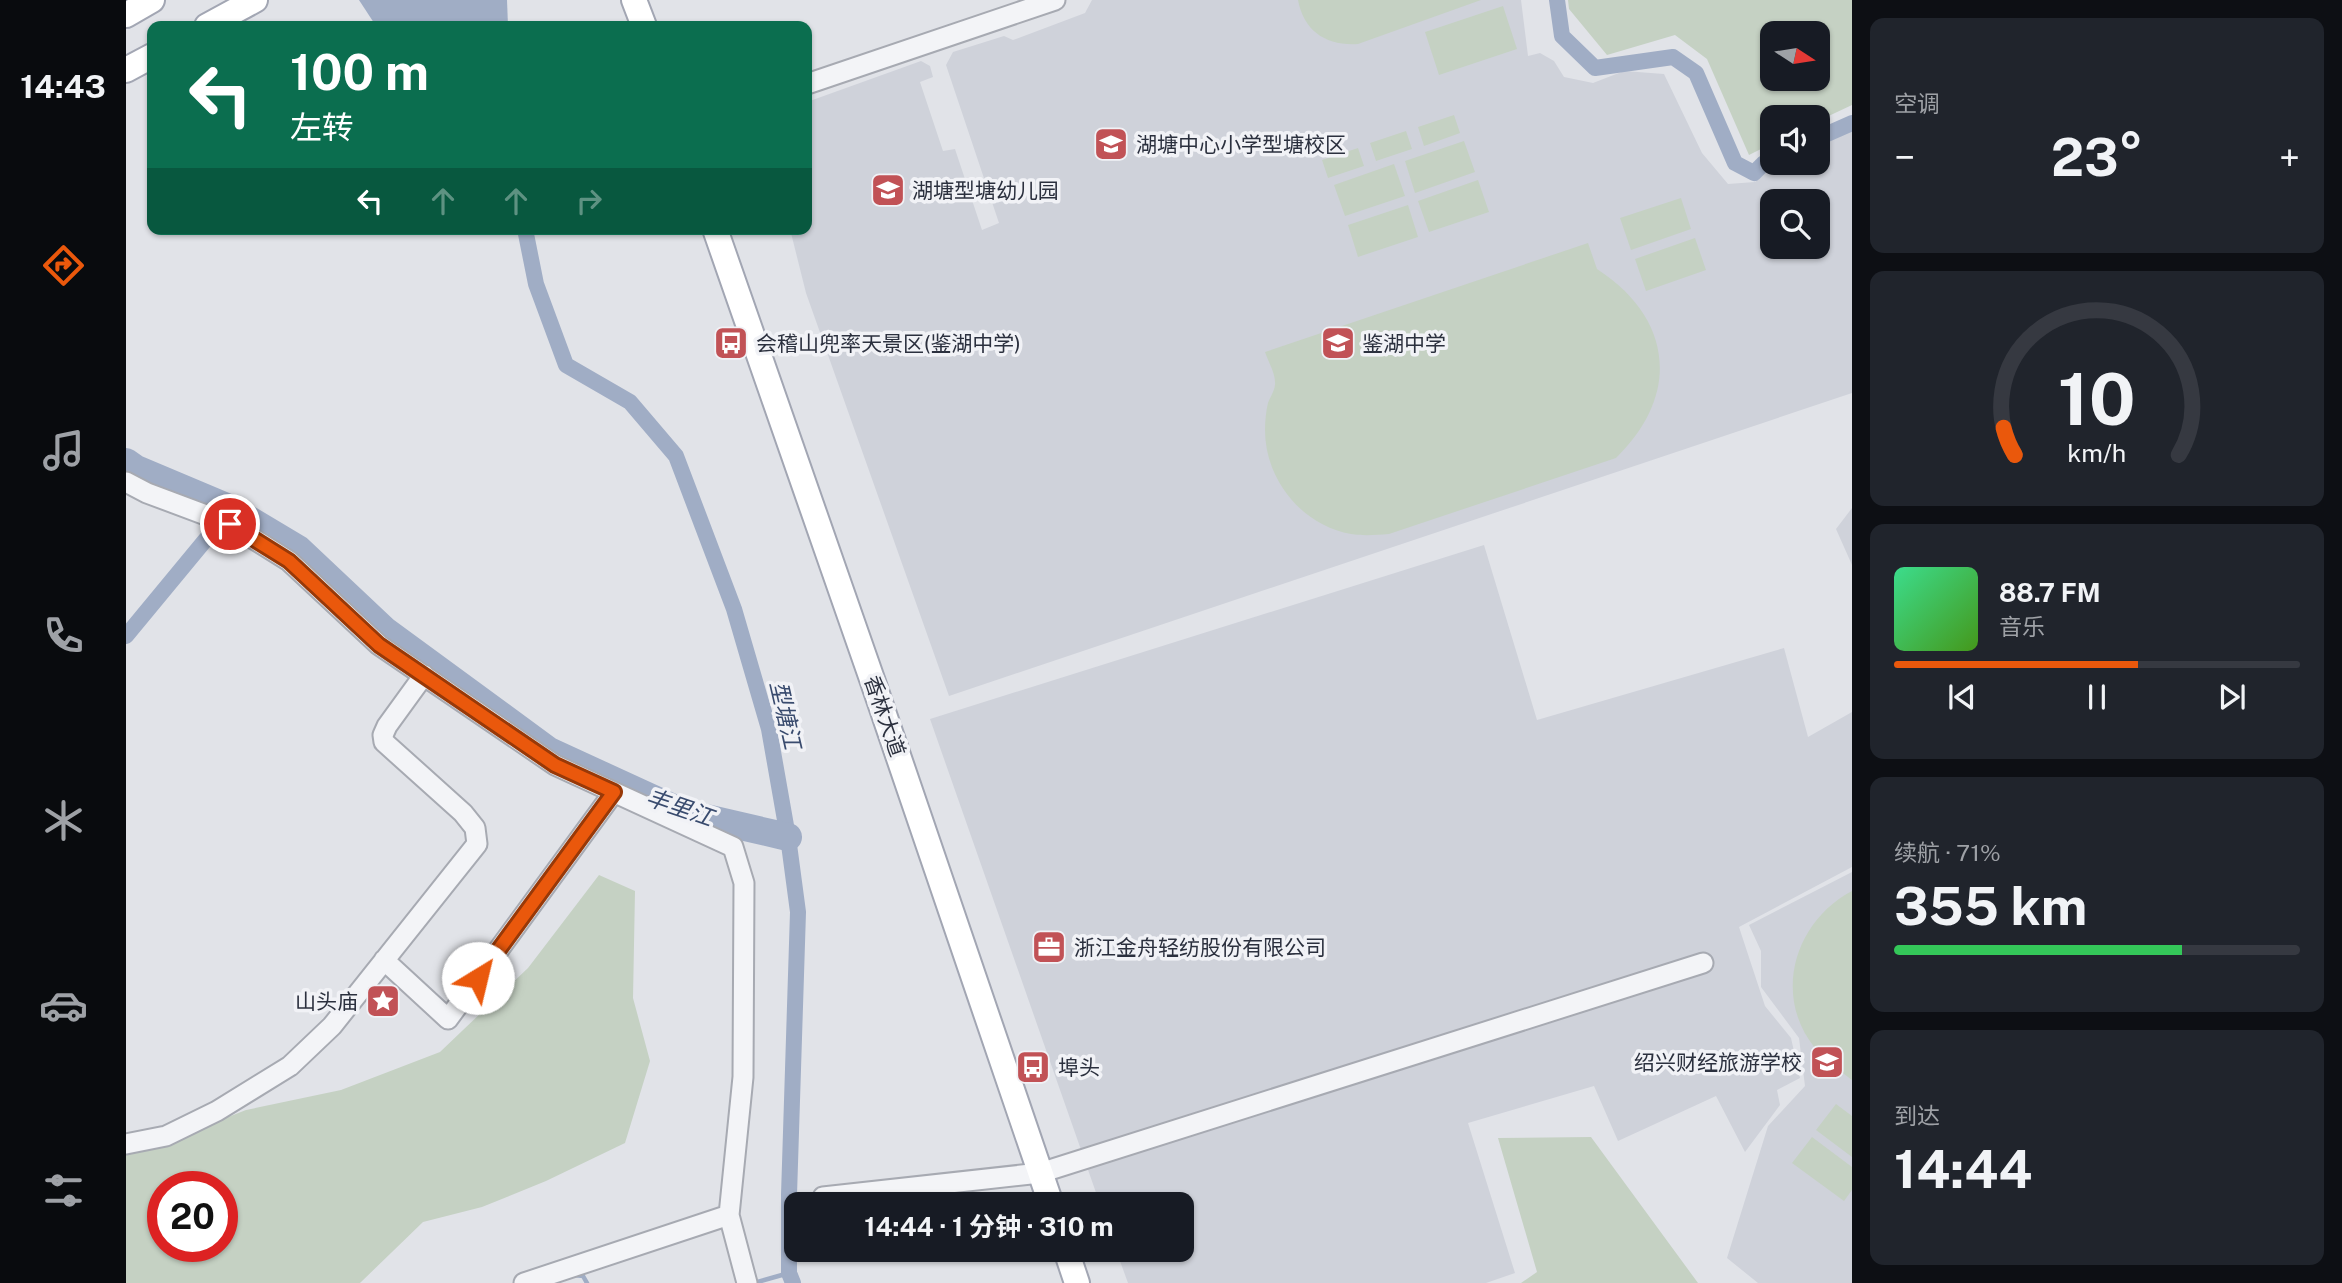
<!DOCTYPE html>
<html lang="zh">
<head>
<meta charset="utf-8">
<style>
	:root { --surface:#171b24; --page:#20242c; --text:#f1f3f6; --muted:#9ea1a6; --line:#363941; --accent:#ea580c }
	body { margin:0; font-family:"Public Sans","Noto Sans SC",sans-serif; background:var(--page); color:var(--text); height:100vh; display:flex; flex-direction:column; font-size:26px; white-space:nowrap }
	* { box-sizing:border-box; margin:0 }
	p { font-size:23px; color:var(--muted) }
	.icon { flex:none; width:38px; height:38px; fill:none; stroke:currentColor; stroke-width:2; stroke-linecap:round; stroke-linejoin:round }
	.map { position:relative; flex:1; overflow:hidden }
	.sheet { display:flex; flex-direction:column; gap:18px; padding:18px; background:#0d0f14; width:490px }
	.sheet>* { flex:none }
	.hud { position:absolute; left:21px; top:21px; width:665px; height:214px; border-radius:14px; box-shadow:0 2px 5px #0004; background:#0b6e4f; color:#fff; overflow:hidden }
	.needle { width:46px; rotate:102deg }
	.controls { position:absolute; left:1634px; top:21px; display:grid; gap:14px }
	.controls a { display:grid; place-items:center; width:70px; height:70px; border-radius:14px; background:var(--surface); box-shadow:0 2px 5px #0004; font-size:35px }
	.speed { position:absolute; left:21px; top:1171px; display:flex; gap:14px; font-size:35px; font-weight:700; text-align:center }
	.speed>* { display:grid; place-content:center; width:91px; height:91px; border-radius:50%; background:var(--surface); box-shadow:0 2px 5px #0004; line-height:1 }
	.speed .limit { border:10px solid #d22; background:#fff; color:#111 }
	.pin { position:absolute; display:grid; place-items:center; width:60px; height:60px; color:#fff; margin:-30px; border:4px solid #fff; border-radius:50%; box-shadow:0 2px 7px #0007 }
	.me { position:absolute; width:77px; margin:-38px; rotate:36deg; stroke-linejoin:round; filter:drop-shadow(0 0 5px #0008) }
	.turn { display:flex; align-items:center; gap:24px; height:147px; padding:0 28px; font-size:32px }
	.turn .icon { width:91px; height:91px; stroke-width:2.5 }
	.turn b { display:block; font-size:49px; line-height:60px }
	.lanes { display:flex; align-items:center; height:66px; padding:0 28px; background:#0003; justify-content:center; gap:35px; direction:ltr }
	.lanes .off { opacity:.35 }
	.big { font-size:52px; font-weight:700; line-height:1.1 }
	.sheet .widget { flex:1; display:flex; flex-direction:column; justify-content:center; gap:10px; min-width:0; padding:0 24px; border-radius:14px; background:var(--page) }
	.sheet .dial { align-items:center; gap:0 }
	.dial svg { height:182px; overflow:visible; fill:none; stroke:var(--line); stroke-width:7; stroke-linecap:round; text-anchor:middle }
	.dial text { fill:var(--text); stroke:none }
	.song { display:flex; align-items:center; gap:21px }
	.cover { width:84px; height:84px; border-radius:10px; background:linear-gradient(135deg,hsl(150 70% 55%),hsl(100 70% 35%)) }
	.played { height:7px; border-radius:4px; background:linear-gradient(90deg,var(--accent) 60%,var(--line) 60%) }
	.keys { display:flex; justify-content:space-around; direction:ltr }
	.heat { display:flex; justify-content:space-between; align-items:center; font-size:38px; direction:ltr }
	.charge { height:10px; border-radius:5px; background:linear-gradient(90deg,#34c759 71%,var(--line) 0) }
	.trip { position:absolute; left:658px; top:1192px; width:410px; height:70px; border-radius:14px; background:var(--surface); box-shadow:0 2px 5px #0004; font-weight:700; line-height:70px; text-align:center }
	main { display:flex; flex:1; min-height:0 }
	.tab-bar { display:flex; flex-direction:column; width:126px; justify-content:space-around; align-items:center; background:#090b0e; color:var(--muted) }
	.tab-bar .icon { width:49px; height:49px }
	.tab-bar .active { color:var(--accent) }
	.tab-bar b { font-size:32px; color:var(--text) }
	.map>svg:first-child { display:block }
	.built { fill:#cfd2da; fill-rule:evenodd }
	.green { fill:#c5d1c3; fill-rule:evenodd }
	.water { fill:#a0adc5 }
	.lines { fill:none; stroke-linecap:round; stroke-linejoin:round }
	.stream { stroke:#a0adc5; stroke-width:4.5 }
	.canal { stroke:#a0adc5; stroke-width:16 }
	.river { stroke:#a0adc5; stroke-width:28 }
	.minor-casing { stroke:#a7aab2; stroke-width:23 }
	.major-casing { stroke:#a2a6b3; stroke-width:28 }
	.minor { stroke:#f3f4f7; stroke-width:19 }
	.major { stroke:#fff; stroke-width:24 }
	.route-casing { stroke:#983908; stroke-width:18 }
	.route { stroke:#ea580c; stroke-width:12 }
	.labels { text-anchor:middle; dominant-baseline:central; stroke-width:7; stroke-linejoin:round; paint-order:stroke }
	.poi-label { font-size:21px; fill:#2b303e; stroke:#f1f2f6; text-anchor:start }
	.street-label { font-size:21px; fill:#2b303e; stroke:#f1f2f6 }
	.water-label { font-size:23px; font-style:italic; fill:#394b6e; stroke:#f1f2f6 }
</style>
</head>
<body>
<main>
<nav class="tab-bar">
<b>14:43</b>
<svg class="icon active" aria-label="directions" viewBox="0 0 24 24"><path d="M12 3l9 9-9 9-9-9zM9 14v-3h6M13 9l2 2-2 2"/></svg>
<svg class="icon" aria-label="music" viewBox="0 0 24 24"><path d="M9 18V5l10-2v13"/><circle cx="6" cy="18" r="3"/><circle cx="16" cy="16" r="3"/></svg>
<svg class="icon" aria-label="phone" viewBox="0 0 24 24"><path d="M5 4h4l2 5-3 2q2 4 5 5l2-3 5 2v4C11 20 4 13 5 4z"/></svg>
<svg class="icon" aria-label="climate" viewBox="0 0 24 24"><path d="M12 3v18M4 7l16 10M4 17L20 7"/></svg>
<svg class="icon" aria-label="car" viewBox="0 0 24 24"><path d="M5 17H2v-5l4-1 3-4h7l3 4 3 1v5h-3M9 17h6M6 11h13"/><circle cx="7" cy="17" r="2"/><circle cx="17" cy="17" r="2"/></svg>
<svg class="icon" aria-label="filters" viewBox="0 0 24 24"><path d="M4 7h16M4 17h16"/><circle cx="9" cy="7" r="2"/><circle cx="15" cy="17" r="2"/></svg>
</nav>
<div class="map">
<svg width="1726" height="1283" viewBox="0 0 1726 1283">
	<rect width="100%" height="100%" fill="#e1e3e8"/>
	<path class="built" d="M966 0H1395L1402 56 1414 53 1428 61 1438 77 1467 83 1498 71 1538 74 1576 153 1602 184 1629 182 1649 163H1692V143L1726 128V393L823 696 680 293 664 229H681V102L795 61 804 66 807 77 794 82 817 151 829 149 856 230 873 223 820 65 827 52 878 36 887 40 959 13ZM1647 201H1692V247H1647Z
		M1726 508V565L1710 529Z
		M1358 545 1411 720 1658 648 1682 737 1726 712V867L1613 927 1639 1006 1665 1038 1674 1078 1651 1090 1654 1105 1619 1152 1590 1096 1492 1141 1468 1086 1342 1123 1389 1273 1360 1283H1002L990 1250H1055V1204H974L804 719Z
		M1726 872V1283H1632L1601 1258 1642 1126 1679 1086 1673 1038 1635 987V951L1623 925Z"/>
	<path class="green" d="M1172 0H1355L1232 44C1201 46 1178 32 1172 0Z
		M1442 0H1726V105L1692 121V117H1647V143L1623 155 1581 59 1549 35 1481 55 1443 9ZM1647 33H1692V79H1647Z
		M1377 6 1391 49 1313 75 1299 32Z
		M1328 115 1334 133 1298 146 1292 127Z
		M1280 131 1286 149 1250 161 1244 143Z
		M1338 141 1349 172 1289 193 1279 161Z
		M1232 148 1238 166 1202 178 1196 160Z
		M1268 164 1279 196 1219 216 1208 185Z
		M1352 180 1363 212 1303 232 1292 201Z
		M1555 198 1565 229 1505 250 1494 218Z
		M1282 205 1292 237 1232 257 1222 225Z
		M1569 238 1580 270 1520 291 1509 259Z
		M1462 243 1471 269C1547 318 1555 395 1490 458L1263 534C1250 535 1237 536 1225 534 1175 525 1139 479 1139 430 1139 421 1140 411 1142 403 1144 397 1150 389 1149 382 1149 373 1142 361 1139 352Z
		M473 875 509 891 507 998 524 1061 499 1143 420 1181 356 1207 297 1222 234 1283H0V1151L41 1141 120 1110 215 1090 314 1052 402 968ZM37 1186H96V1246H37Z
		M1726 891V1080C1713 1070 1699 1061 1689 1048 1646 995 1669 921 1726 891Z
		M1710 1104 1726 1116V1157L1690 1130Z
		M1465 1137 1572 1283H1395L1411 1272 1372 1138Z
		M1686 1137 1726 1167V1190L1718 1201 1666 1163Z"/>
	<path class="water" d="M233 0H381L382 26H250Z"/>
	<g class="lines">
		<path class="stream" d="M448 1275 457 1276 461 1283
			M628 1283 663 1273"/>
		<path class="canal" d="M1431 0 1436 36 1469 68 1547 57 1570 73 1609 163 1628 173 1638 163 1647 159
			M1692 138 1726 123
			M399 229 410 284 440 365 504 402 550 456 608 609 643 729 662 837 672 912 663 1195V1273L667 1283
			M0 636 105 509"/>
		<path class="river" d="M0 462 10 469 105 509 172 549 258 630 423 751 558 813 662 837"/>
		<g class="minor-casing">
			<path id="minor" d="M681 84 929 0
				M0 482 21 493 104 524 163 561 253 645 429 765 607 847 618 883 617 1077 603 1215 621 1283
				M258 960 322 1019 488 792
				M0 1144 40 1136 91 1111 164 1066 206 1026 351 844 349 828 337 813 258 742 257 735 261 726 298 675
				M697 1197 914 1173 1577 963
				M398 1283 603 1215"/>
		</g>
		<g class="major-casing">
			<path id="major" d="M508 0 518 26
				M0 15 26 0
				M81 26 129 0
				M0 70 26 56
				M589 229 747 682 925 1204
				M940 1250 951 1283"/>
		</g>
		<use href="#minor" class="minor"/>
		<use href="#major" class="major"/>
	</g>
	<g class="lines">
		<g class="route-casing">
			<path id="route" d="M104 524 163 561 253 645 429 765 488 792 352 978"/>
		</g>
		<use href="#route" class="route"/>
	</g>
	<defs>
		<g id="school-square" transform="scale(1.75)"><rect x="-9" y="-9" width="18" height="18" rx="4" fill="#c15256" stroke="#f1f2f6"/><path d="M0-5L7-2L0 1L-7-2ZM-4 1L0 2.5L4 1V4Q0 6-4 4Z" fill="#fff"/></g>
		<g id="bus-square" transform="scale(1.75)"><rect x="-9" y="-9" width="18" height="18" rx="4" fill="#c15256" stroke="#f1f2f6"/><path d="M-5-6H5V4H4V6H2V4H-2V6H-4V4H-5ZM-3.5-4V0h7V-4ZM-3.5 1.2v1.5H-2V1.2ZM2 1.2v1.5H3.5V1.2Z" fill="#fff"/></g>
		<g id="office-square" transform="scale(1.75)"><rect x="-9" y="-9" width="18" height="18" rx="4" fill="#c15256" stroke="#f1f2f6"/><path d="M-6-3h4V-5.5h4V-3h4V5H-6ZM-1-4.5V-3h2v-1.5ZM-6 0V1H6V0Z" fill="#fff"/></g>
		<g id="sight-square" transform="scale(1.75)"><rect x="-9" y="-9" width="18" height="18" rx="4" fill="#c15256" stroke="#f1f2f6"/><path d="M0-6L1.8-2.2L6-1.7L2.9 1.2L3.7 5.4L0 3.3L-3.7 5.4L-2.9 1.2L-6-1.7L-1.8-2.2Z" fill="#fff"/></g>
	</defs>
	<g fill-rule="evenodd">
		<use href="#school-square" x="985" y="144"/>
		<use href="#school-square" x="762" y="190"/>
		<use href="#bus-square" x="605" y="343"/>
		<use href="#school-square" x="1212" y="343"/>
		<use href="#office-square" x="923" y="947"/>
		<use href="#sight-square" x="257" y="1001"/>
		<use href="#school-square" x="1701" y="1062"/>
		<use href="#bus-square" x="907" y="1067"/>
	</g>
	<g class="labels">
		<g class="poi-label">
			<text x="1010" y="144">湖塘中心小学型塘校区</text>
			<text x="786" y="190">湖塘型塘幼儿园</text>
			<text x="630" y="343">会稽山兜率天景区(鉴湖中学)</text>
			<text x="1236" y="343">鉴湖中学</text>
			<text x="948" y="947">浙江金舟轻纺股份有限公司</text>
			<text x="232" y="1001" text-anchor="end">山头庙</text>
			<text x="1676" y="1062" text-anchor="end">绍兴财经旅游学校</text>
			<text x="932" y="1067">埠头</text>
		</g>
		<g class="street-label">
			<text transform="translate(759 716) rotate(71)">香林大道</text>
		</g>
		<g class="water-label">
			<text transform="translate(660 715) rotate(77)">型塘江</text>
			<text transform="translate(554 807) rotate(19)">丰里江</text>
		</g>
	</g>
</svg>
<div class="controls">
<a><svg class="needle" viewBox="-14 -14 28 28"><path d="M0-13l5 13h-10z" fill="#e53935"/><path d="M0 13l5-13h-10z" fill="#9ea1a6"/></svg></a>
<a><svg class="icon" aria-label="sound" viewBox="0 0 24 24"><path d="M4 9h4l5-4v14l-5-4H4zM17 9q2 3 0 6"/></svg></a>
<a><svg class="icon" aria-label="search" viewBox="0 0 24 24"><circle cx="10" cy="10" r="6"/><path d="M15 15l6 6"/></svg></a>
</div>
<div class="speed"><div class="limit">20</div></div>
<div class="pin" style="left:104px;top:524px;background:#d93025"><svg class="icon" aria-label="arrive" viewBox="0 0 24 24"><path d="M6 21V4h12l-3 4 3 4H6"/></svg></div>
<svg class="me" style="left:352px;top:978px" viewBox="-20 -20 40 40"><circle r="19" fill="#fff"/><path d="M0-13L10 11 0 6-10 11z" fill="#ea580c"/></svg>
<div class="trip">14:44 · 1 分钟 · 310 m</div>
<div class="hud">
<div class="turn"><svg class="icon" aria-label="left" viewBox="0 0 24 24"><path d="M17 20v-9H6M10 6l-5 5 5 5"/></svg><div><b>100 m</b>左转</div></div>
<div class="lanes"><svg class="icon" aria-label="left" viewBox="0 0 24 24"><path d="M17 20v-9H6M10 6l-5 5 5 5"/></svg><svg class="icon off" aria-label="ahead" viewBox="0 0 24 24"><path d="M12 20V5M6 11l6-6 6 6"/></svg><svg class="icon off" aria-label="ahead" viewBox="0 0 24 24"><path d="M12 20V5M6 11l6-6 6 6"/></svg><svg class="icon off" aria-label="right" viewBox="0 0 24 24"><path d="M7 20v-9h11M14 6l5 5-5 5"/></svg></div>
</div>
</div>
<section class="sheet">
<div class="widget"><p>空调</p>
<div class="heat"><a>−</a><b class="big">23°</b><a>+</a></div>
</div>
<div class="widget dial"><svg viewBox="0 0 100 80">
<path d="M14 69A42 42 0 1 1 86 69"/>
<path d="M14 69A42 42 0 0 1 9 57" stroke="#ea580c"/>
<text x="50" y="56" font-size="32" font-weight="700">10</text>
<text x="50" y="72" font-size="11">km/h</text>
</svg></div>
<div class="widget">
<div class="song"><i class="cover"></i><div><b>88.7 FM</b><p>音乐</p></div></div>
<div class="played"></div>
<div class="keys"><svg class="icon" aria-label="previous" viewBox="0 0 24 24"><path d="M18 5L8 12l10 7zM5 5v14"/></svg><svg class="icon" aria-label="pause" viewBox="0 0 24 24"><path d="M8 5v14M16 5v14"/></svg><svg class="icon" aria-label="next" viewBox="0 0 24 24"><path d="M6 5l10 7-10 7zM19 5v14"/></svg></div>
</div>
<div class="widget"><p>续航 · 71%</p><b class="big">355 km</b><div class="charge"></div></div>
<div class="widget"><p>到达</p><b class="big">14:44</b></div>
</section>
</main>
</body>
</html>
